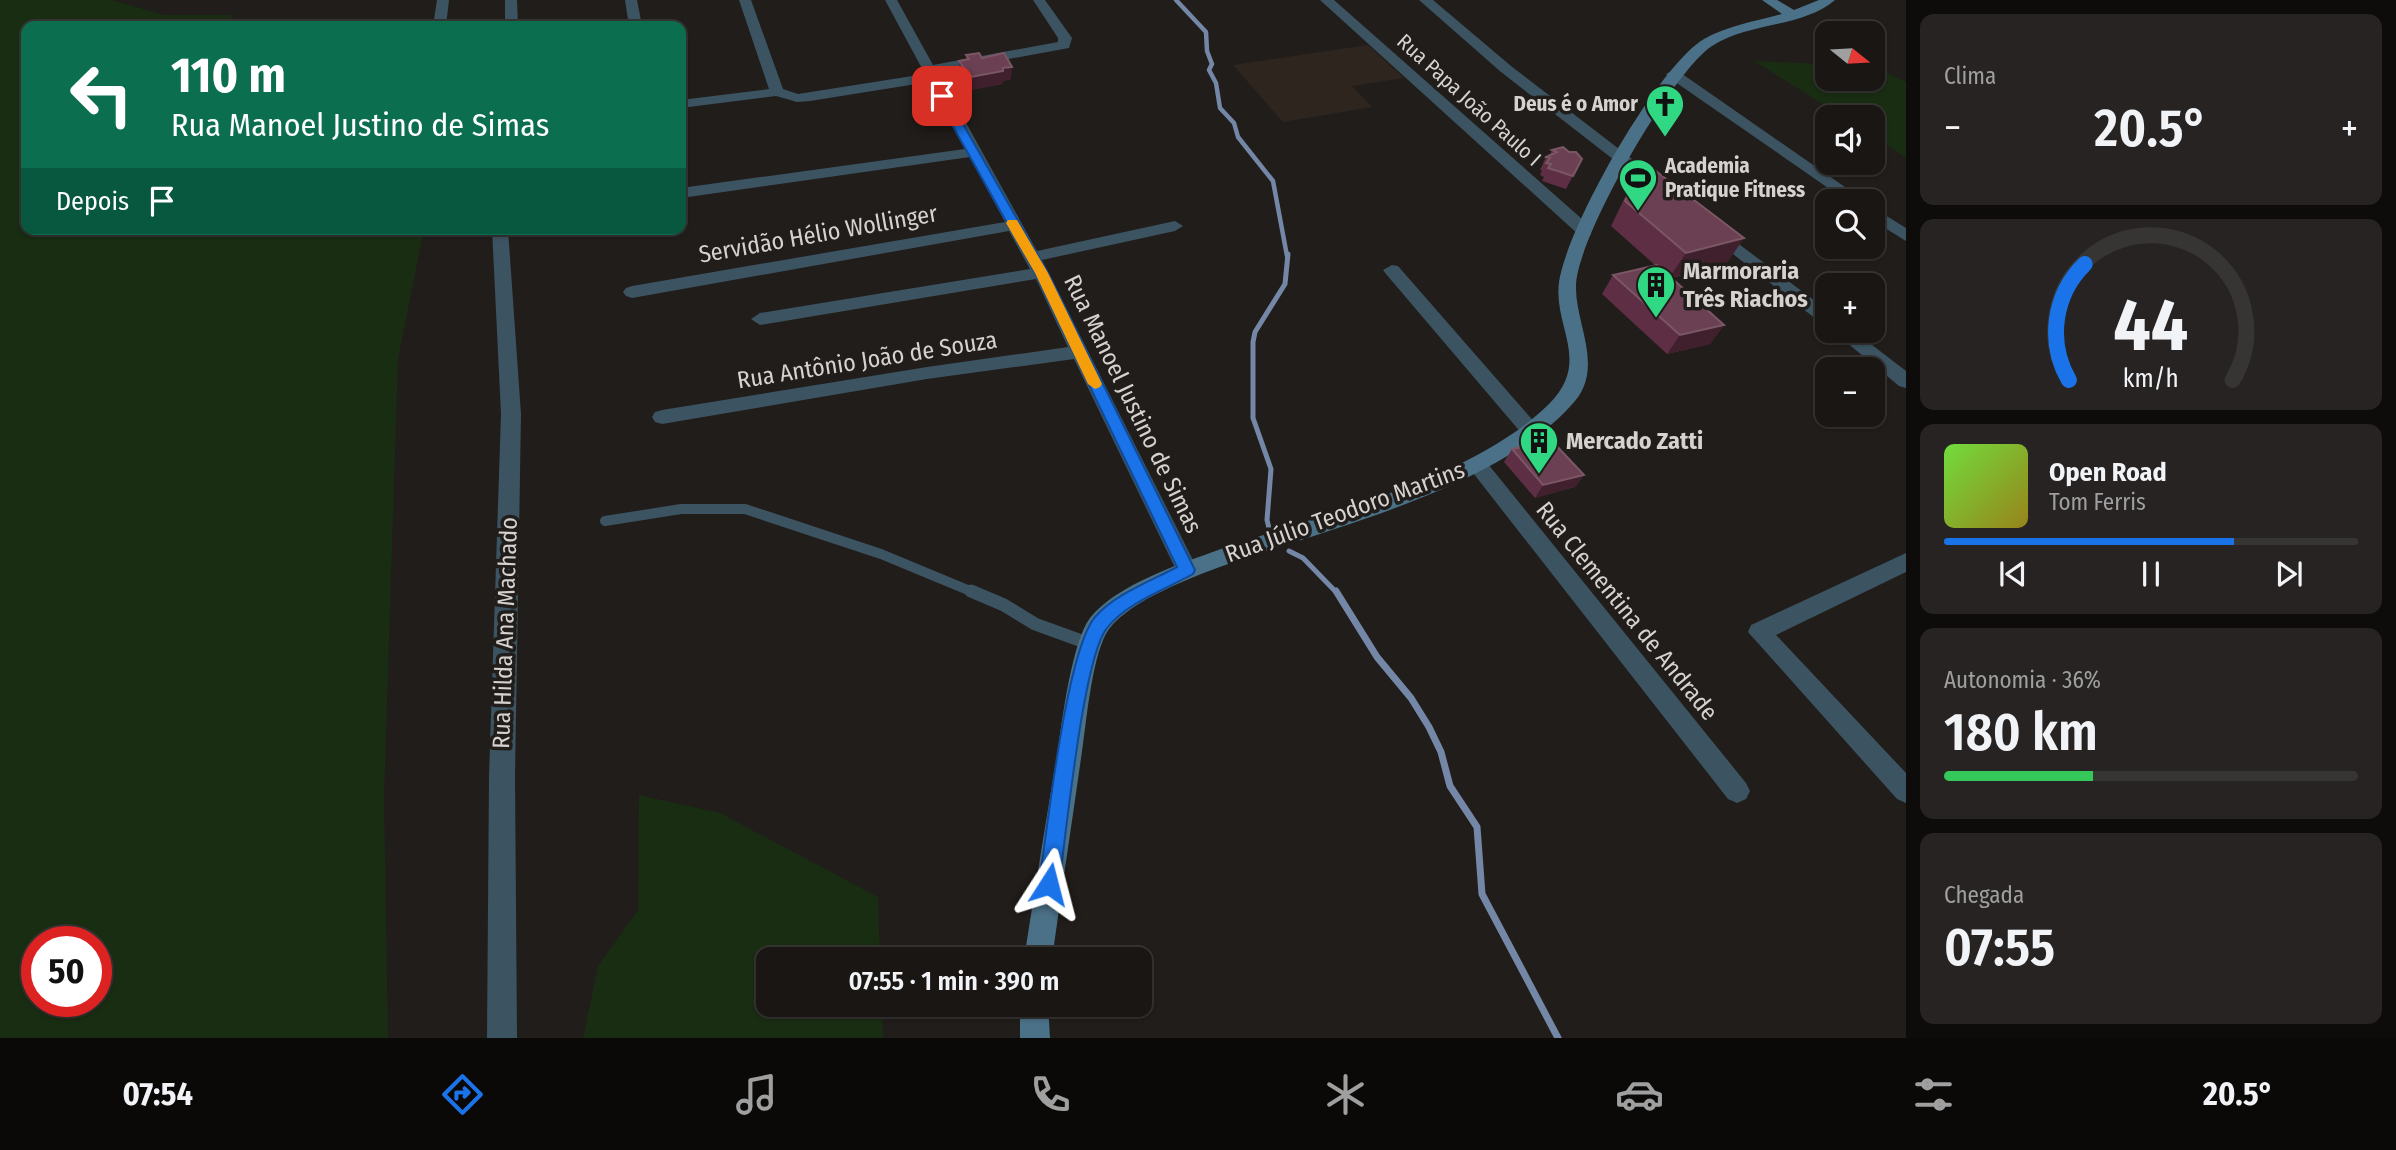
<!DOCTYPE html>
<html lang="pt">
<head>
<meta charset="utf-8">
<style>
	:root { --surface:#191614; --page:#262322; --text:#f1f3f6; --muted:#9f9fa0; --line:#373534; --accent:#1a73e8 }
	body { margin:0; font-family:"Fira Sans Condensed",sans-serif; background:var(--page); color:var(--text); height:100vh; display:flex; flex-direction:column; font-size:26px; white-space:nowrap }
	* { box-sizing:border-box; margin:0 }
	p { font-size:23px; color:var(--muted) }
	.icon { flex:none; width:38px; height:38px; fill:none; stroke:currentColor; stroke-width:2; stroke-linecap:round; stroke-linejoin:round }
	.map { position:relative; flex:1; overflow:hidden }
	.details { display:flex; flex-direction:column; gap:14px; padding:14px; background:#0e0c0b; width:490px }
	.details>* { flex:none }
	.hud { position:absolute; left:21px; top:21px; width:665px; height:214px; border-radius:14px; box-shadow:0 2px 5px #0004,0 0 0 2px var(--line); background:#0b6e4f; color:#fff; overflow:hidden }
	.needle { width:46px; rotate:108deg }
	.tools { position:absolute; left:1815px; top:21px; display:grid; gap:14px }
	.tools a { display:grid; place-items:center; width:70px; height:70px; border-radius:14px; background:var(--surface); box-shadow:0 2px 5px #0004,0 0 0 2px var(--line); font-size:35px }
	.speed { position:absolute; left:21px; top:926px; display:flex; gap:14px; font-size:35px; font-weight:700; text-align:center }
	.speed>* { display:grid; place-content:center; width:91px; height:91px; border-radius:50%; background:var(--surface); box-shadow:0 2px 5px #0004,0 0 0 2px var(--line); line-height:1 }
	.speed .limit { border:10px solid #d22; background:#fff; color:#111 }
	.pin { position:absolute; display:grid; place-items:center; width:60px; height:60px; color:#fff; margin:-30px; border-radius:14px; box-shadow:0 4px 10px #0006 }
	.me { position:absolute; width:77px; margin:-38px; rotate:9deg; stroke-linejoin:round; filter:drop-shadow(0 0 5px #0008) }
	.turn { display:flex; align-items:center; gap:24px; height:147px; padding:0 35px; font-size:32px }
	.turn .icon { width:91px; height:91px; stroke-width:2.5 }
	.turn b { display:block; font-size:49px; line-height:60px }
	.then { display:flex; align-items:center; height:66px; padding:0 35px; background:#0003; gap:14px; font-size:26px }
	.big { font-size:52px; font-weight:600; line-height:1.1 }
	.details .widget { flex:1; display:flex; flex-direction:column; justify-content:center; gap:10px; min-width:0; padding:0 24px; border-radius:14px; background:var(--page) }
	.details .dial { align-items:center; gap:0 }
	.dial svg { height:182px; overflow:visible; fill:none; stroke:var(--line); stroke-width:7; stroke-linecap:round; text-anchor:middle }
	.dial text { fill:var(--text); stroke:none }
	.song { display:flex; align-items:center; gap:21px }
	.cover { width:84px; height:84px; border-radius:10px; background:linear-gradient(135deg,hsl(100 70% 55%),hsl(50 70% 35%)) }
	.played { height:7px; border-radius:4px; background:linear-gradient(90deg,var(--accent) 70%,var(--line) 70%) }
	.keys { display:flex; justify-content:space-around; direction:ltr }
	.heat { display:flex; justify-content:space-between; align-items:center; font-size:38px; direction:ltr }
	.charge { height:10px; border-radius:5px; background:linear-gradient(90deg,#34c759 36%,var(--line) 0) }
	.trip { position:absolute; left:756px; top:947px; width:396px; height:70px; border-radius:14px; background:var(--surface); box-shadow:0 2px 5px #0004,0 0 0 2px var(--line); font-weight:600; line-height:70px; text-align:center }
	.dock { display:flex; height:112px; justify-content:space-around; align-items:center; background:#0a0908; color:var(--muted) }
	.dock .icon { width:49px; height:49px }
	.dock .on { color:var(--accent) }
	.dock b { font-size:32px; color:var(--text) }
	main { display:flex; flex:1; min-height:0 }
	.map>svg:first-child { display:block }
	.built { fill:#2e251f }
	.green { fill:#192d13; fill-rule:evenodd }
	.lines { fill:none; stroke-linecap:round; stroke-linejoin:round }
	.stream-far2 { stroke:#7487a7; stroke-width:4.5 }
	.stream-far1 { stroke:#7487a7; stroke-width:5 }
	.stream { stroke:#7487a7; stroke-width:7 }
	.lane-far1 { stroke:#3c5361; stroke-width:10 }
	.lane { stroke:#3c5361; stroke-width:13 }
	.street { fill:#3c5361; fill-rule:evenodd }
	.secondary { fill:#4b7188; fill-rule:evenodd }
	.wall { fill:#5e2e44 }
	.shaded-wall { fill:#40202d }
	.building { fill:#6b4053; stroke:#7b5766; stroke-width:2 }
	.route { fill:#1a73e8; stroke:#114b97; stroke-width:2 }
	.slow { fill:#f59e0b }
	.labels { text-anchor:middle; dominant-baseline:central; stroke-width:7; stroke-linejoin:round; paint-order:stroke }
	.far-street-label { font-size:21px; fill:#d5d2d0; stroke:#211d1a }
	.far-poi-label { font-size:21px; font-weight:bold; fill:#d5d2d0; stroke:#211d1a; text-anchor:end }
	.street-label { font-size:24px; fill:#d5d2d0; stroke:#211d1a }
	.poi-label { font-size:24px; font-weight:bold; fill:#d5d2d0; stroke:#211d1a; text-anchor:start }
</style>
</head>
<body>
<main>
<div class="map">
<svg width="1906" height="1038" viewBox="0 0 1906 1038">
	<rect width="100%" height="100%" fill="#211d1a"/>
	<path class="built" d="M1368 45 1404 78 1352 86 1372 107 1283 122 1233 65Z"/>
	<path class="green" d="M0 0H112L164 15H231L233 26H26V229H424L398 359 384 798 388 1038H0ZM37 942H96V1001H37Z
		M1754 61 1827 64V79H1872L1873 66 1906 82V158L1873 136 1872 117H1843Z
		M639 795 720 813 878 897 880 959H768V1004L882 1005 883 1038H583L598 966 638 910Z"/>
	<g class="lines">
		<path class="stream-far2" d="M1176 0 1206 32 1207 51 1212 64 1209 70 1216 83 1220 108 1234 123 1238 137 1273 181 1287 256"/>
		<path class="stream-far1" d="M1270 532 1267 520 1271 469 1253 418V342L1255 332 1285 284 1288 254
			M1289 551 1303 558 1337 593"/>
		<path class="stream" d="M1336 591 1377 657 1411 698 1429 727 1441 752 1450 786 1477 827 1482 894 1558 1038"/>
		<path class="lane-far1" d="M605 521 681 509H745L881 554 975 593"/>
		<path class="lane" d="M971 591 1004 605 1035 624 1090 644"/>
		<path class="street" d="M437 0H449L446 26H433Z
			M505 0H517L518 26H505Z
			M625 0H637L642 26H629Z
			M739 0H751L783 89 798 94 925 74 885 0H897L933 65 1058 42V38L1033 0H1045L1072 38 1069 48 938 72 1037 251 1175 221 1183 226 1175 231 1042 260 1198 570 1195 576 1187 579 1179 576 1074 359 927 379 662 424 655 422 652 417 655 412 662 410 927 367 1068 347 1036 279 760 325 751 319 760 313 1030 269 1009 231 632 298 626 296 623 292 626 288 632 286 1005 222 970 157 681 198V188L965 149 929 82 810 101 797 102 776 96 681 108V100L769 89Z
			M1320 0H1334L1591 227V235H1579Z
			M1419 0H1433L1511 66 1666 185V191H1654L1501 72Z
			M1673 70 1678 71 1865 201H1847L1668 77 1666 74Z
			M1872 207 1906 228V241L1872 220Z
			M1716 227 1827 310V325L1821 323 1710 236 1708 232Z
			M492 229H508L521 414 515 776 517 1038H487L489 776 501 414Z
			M1392 265 1398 266 1537 425 1540 430 1537 435H1523L1386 274 1383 270Z
			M1833 331H1854L1906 371V388L1899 386Z
			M1477 457 1484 459 1746 783 1750 791 1746 799 1737 803 1728 799 1470 469 1467 464 1470 459Z
			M1906 553V572L1776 635 1906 773V803L1897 799 1748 632 1751 625Z"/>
		<path class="secondary" d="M1762 0H1777L1794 10 1819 0H1835C1802 28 1749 22 1712 46 1672 72 1576 239 1576 286 1575 323 1604 366 1575 401 1503 486 1335 527 1231 563 1195 576 1132 599 1109 629 1093 651 1087 716 1083 744 1073 816 1062 887 1052 959H1024C1035 889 1046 820 1058 750 1062 720 1072 642 1090 618 1116 585 1182 563 1221 549 1322 514 1473 479 1549 404 1592 361 1553 327 1559 282 1567 227 1657 67 1704 39 1727 26 1756 21 1782 14Z
			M1020 1004H1048L1050 1038H1020Z"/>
	</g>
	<path class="wall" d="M966 55 982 58 1011 79 1003 81 1002 84 971 90 959 74V61L966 60Z
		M1552 150 1569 152 1582 159 1566 189 1542 181 1544 177 1540 175 1542 170H1540L1546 157 1549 156Z
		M1644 162 1727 263 1672 278 1724 325 1710 344 1667 354 1602 294 1613 275 1655 265 1611 226 1630 187Z
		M1512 449 1584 475 1575 487 1535 498 1504 462Z"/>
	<path class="shaded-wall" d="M1012 67 1011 79 1003 81 1002 84 971 90V77Z
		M1744 238 1727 263 1669 278 1686 253Z
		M1724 325 1710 344 1667 354 1680 335Z
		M1584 475 1575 487 1535 498 1543 485Z"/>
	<path class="building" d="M979 53 982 58 1004 53 1012 67 1003 68V71L971 77 959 61 969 59 966 55Z
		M1563 147 1569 152H1576L1582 159 1573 176 1548 168 1551 164 1546 163 1550 158 1546 157 1557 152 1552 150Z
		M1644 162 1744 238 1686 253 1625 201Z
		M1657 265 1724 325 1680 335 1613 275Z
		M1552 441 1584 475 1543 485 1512 449Z"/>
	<path class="route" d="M942 92 947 96 1048 273 1195 570 1193 574C1166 589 1126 603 1107 628 1083 657 1066 837 1059 884L1056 891 1049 894 1042 891 1039 884C1047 832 1066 651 1095 617 1115 594 1151 581 1177 567L1035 273 936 96Z"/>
	<path class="slow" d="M1008 220H1017L1048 273 1102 384 1100 387 1095 389 1088 384 1035 273 1006 223Z"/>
	<defs>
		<g id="church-pin" transform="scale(2.0125)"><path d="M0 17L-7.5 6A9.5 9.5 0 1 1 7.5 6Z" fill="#30d883" stroke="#211d1a"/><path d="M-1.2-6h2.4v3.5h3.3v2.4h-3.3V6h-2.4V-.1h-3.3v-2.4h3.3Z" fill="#111"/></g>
		<g id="stadium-pin" transform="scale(2.0125)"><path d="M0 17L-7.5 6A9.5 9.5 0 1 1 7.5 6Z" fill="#30d883" stroke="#211d1a"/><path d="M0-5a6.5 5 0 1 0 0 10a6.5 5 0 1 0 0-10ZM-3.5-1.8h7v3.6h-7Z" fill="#111"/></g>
		<g id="building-pin" transform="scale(2.0125)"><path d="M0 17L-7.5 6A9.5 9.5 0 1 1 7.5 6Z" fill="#30d883" stroke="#211d1a"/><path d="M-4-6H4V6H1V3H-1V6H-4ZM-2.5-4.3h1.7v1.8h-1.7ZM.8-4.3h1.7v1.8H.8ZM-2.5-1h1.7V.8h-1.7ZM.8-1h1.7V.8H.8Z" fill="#111"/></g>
	</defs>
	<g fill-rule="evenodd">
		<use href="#church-pin" x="1665" y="104"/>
		<use href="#stadium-pin" x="1638" y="178"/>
		<use href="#building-pin" x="1656" y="285"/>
		<use href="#building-pin" x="1539" y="441"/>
	</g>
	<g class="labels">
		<g class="far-street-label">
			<text transform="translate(1469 100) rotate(42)">Rua Papa João Paulo I</text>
		</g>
		<g class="far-poi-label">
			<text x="1638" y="104">Deus é o Amor</text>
			<text x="1665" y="166" text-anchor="start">Academia<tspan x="1665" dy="24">Pratique Fitness</tspan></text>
		</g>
		<g class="street-label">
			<text transform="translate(818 234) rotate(-10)">Servidão Hélio Wollinger</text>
			<text transform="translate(867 360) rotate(-9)">Rua Antônio João de Souza</text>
			<text transform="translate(1133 404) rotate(64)">Rua Manoel Justino de Simas</text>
			<text transform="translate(1345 512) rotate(-20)">Rua Júlio Teodoro Martins</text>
			<text transform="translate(1627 611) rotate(51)">Rua Clementina de Andrade</text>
			<text transform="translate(505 633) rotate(-88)">Rua Hilda Ana Machado</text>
		</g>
		<g class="poi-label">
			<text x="1683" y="271">Marmoraria<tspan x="1683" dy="28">Três Riachos</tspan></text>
			<text x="1566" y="441">Mercado Zatti</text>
		</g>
	</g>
</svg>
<div class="tools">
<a><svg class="needle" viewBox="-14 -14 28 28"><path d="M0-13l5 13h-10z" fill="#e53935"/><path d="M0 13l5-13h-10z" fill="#9f9fa0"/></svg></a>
<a><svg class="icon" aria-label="sound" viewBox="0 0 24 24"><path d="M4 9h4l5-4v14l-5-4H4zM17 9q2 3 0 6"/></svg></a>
<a><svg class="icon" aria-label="search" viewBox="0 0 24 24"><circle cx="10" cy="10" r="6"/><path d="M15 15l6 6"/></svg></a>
<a>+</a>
<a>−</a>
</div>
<div class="speed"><div class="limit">50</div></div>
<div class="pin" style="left:942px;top:96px;background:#d93025"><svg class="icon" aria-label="arrive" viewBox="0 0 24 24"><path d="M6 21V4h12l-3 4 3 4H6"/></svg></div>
<svg class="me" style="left:1049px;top:884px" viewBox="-20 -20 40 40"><path d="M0-17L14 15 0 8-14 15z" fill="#1a73e8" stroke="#fff" stroke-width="4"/></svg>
<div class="trip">07:55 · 1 min · 390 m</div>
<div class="hud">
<div class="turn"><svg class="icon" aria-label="left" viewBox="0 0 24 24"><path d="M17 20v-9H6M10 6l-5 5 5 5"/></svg><div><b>110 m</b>Rua Manoel Justino de Simas</div></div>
<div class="then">Depois<svg class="icon" aria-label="arrive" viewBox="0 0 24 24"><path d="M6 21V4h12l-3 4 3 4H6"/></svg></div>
</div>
</div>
<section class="details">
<div class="widget"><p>Clima</p>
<div class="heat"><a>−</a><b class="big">20.5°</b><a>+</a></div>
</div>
<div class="widget dial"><svg viewBox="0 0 100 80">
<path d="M14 69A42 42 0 1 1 86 69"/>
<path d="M14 69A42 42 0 0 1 21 18" stroke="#1a73e8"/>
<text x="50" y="56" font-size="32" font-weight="700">44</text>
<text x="50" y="72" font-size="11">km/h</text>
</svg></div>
<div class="widget">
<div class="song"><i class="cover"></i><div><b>Open Road</b><p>Tom Ferris</p></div></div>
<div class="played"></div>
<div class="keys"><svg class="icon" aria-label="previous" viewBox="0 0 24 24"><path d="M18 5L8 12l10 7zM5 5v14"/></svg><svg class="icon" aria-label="pause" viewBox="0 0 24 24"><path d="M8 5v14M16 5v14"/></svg><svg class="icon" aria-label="next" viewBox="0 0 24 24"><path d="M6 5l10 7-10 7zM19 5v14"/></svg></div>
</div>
<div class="widget"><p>Autonomia · 36%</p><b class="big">180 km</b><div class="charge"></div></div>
<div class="widget"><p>Chegada</p><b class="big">07:55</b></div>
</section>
</main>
<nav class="dock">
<b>07:54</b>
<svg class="icon on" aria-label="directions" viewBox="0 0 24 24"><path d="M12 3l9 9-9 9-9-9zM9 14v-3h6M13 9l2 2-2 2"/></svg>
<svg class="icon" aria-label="music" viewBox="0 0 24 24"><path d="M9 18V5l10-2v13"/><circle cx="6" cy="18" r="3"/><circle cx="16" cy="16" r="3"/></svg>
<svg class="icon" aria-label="phone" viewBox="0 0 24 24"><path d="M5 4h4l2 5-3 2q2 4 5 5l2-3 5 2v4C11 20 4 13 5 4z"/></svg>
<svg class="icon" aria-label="climate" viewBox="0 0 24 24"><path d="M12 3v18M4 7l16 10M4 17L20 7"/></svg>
<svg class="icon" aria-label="car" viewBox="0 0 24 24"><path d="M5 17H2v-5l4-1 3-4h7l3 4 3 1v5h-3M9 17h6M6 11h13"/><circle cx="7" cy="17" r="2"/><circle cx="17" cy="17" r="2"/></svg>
<svg class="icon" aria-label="filters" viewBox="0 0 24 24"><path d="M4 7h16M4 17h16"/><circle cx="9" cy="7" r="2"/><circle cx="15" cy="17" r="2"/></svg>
<b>20.5°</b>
</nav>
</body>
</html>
